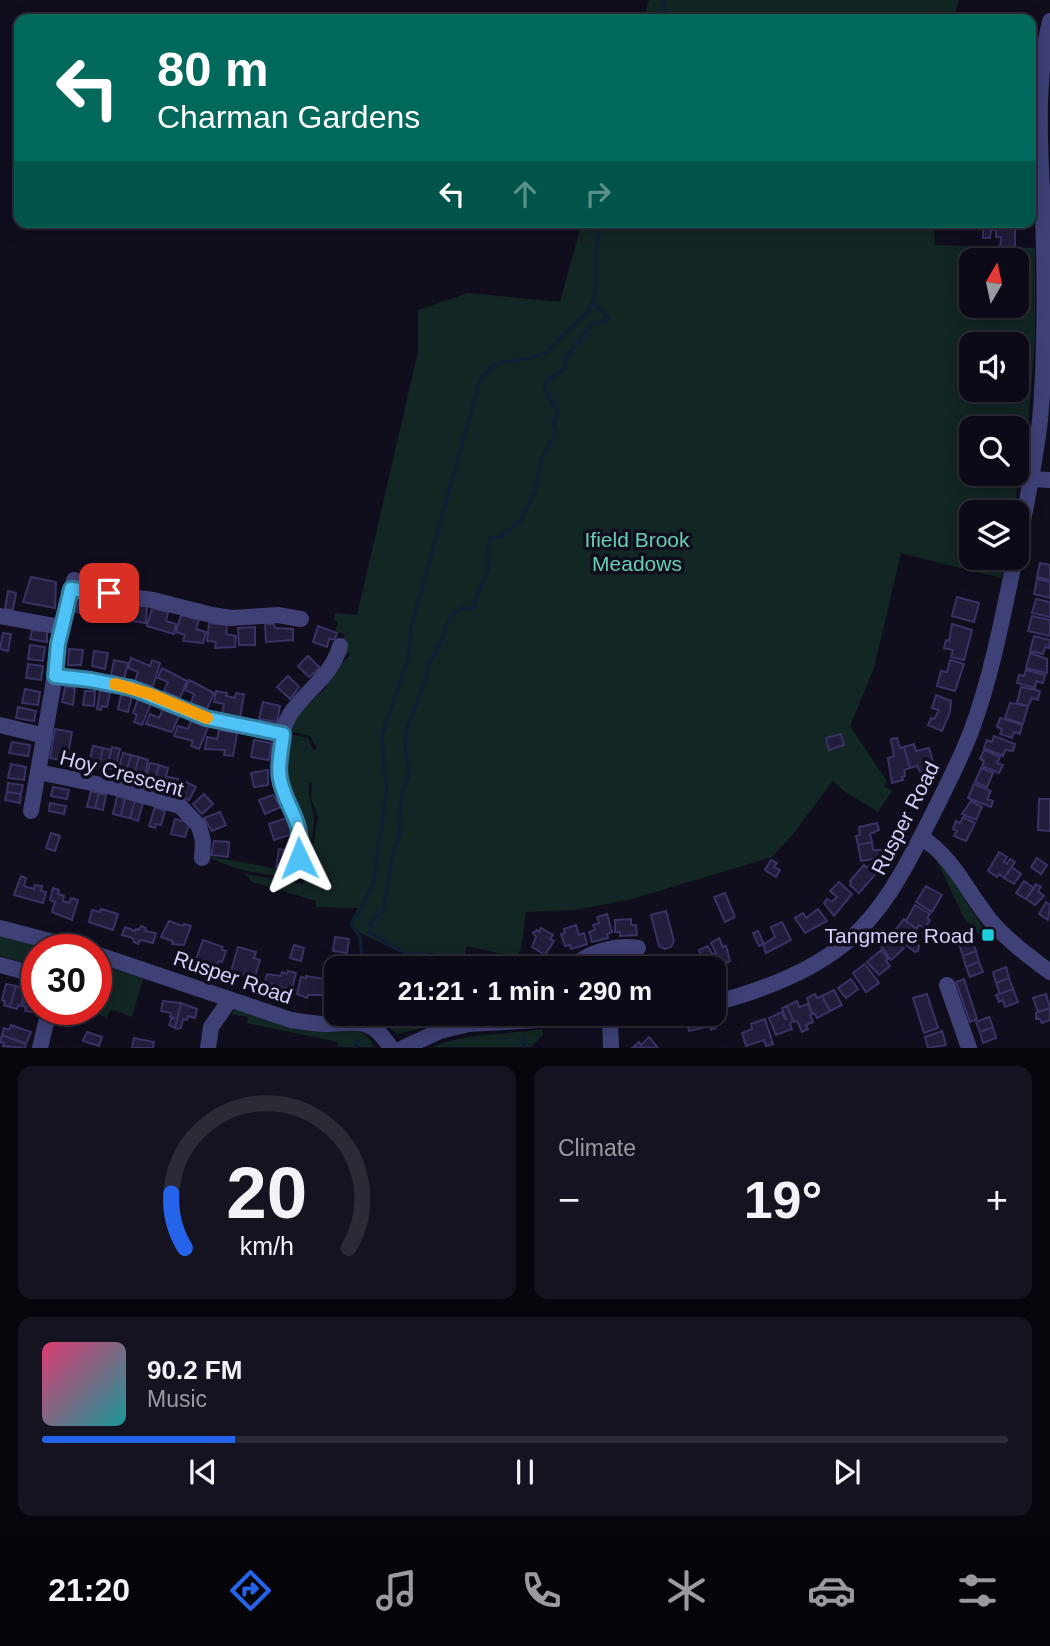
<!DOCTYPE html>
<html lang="en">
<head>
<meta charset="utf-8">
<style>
	:root { --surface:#0c0a16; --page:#15131f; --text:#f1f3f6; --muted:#9a9aa1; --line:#2c2b35; --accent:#2563eb }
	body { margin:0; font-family:Arial,sans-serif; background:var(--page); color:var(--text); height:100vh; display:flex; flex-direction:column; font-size:26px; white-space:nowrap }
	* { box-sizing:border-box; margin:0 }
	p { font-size:23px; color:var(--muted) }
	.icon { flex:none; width:38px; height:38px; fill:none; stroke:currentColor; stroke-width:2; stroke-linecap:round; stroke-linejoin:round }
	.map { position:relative; height:1048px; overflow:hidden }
	.sheet { display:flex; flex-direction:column; gap:18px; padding:18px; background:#07060c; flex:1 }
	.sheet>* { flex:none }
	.guide { position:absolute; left:14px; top:14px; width:1022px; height:214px; border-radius:14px; box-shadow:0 4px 18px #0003,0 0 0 2px var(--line); background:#00695c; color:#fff; overflow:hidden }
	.needle { width:46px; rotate:9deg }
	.tools { position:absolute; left:959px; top:248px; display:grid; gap:14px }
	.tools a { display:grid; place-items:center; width:70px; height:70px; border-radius:14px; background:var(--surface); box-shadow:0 4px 18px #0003,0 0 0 2px var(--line); font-size:35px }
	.speed { position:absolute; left:21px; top:934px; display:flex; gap:14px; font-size:35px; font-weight:700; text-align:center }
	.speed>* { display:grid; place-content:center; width:91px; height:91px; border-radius:50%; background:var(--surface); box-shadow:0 4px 18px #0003,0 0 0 2px var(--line); line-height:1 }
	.speed .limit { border:10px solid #d22; background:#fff; color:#111 }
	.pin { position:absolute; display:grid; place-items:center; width:60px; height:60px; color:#fff; margin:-30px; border-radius:14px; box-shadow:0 4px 10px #0006 }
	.me { position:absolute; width:77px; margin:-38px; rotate:358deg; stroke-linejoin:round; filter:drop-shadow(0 0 5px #0008) }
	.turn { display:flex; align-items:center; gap:24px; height:147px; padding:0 28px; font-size:32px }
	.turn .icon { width:91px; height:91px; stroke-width:2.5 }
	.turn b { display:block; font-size:49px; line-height:60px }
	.lanes { display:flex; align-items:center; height:66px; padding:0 28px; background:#0003; justify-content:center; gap:35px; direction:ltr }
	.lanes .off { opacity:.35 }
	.big { font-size:52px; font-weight:600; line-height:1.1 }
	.sheet .card { flex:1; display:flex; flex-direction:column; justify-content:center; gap:10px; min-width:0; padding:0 24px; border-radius:14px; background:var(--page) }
	.sheet .dial { align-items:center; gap:0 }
	.dial svg { height:182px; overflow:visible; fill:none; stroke:var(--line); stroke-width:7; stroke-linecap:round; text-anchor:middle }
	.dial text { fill:var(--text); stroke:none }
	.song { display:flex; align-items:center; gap:21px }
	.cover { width:84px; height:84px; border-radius:10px; background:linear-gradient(135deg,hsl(340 70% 55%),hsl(180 70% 35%)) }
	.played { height:7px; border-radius:4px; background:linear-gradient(90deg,var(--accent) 20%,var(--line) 20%) }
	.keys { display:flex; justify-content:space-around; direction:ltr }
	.heat { display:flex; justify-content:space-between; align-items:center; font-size:38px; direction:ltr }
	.sheet .tiles { flex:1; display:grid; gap:18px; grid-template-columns:1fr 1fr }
	.card:last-child { grid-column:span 2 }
	.trip { position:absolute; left:324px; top:956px; width:402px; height:70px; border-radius:14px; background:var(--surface); box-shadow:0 4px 18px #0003,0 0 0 2px var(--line); font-weight:600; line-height:70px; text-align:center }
	.tab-bar { display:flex; height:112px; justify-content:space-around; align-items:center; background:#050409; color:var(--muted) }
	.tab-bar .icon { width:49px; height:49px }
	.tab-bar .active { color:var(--accent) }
	.tab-bar b { font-size:32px; color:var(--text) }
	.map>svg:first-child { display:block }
	.green { fill:#122624; fill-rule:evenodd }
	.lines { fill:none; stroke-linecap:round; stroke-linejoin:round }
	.stream { stroke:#0f1f35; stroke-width:3.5 }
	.building { fill:#221d3b; stroke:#393264; stroke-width:2 }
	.minor { stroke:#3f4076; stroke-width:16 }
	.route-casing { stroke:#337fa1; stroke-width:18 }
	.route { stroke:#4fc3f7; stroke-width:12 }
	.slow { stroke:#f59e0b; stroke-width:12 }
	.poi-dot { fill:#1dcfd8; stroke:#100e1d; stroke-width:2.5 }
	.labels { text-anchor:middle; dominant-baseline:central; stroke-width:7; stroke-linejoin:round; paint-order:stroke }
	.park-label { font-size:21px; fill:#67ceaf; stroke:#100e1d }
	.street-label { font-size:21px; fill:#d3d0f9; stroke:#100e1d }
	.poi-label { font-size:21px; fill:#d3d0f9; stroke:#100e1d; text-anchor:end }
</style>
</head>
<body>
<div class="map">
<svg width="1050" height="1048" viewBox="0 0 1050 1048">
	<rect width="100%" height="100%" fill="#100e1d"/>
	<path class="green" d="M649 0H959L953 19H643Z
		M582 222H934L935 245 1035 248V344L1028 424 1013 513H971V558H1005L1001 578 901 553 874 668 850 726 887 781 884 786 892 791 878 812 844 791 833 781 793 834 772 857 632 899 575 910 526 912 521 949 516 957 467 946 464 958 430 953 412 958 354 930 350 922 358 908 316 907V901L252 882 245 874 302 884 307 880 318 817 311 798 312 783 309 782C307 797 312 803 314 816 315 826 307 868 303 878L297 879C266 875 234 871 207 856L302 873C306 839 304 804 283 776L289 734 308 738 313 750 317 749 310 736 289 731 292 720 326 688C328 674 340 664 350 656V652L339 661 344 634 335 631 338 622 334 620 335 613 357 615 418 352V310L468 293 560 302ZM971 261H1017V306H971ZM971 345H1017V390H971ZM971 429H1017V474H971Z
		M936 859C956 879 967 907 985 929L983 933 988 938 985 941 964 918Z
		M0 936 53 950H37V971L34 970 30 964 0 956Z
		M96 963 143 979 132 1017 111 1009 107 1018 98 1014 93 1015 90 1010H96Z
		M236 1008 361 1032 370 1039 374 1047H337L338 1042 247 1023 248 1017 231 1014Z
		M380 1013H443L444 1020 423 1028 397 1034 379 1020Z
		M543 1029V1035L531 1047H432C467 1032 506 1035 543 1029Z"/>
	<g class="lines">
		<path class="stream" d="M663 10 677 19
			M662 19 664 0
			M423 953 409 955 370 934 369 926 384 909 391 860 399 835 402 793 409 773 405 746 407 728 426 679 429 663 442 641 446 627 453 614 464 607 469 610 473 607 489 566 487 549 491 538 501 537 521 520 535 491 541 461 556 432 553 423 559 413 545 391V382L564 369 566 357 593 323 604 322 608 318 592 302
			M363 968 360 937 352 925V921L360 911 373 884 387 787 384 773 382 734 409 656 411 627 478 387C492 350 518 367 545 353 549 351 550 348 553 345 563 333 578 323 588 311 606 288 586 249 604 222
			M524 1039V1048
			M355 1048 357 1041"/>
	</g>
	<path class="building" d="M983 222H1015V247H1000L1001 237H996V230H991L990 238H983Z
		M1040 563 1050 565V580L1037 577Z
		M31 577 56 582 55 608 23 602Z
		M1037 579 1050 582V598L1034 594Z
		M8 591 16 593 13 610 5 609Z
		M80 597 89 598 87 615 76 612Z
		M957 597 979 603 974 622 952 616Z
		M95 599 104 602 102 617 92 615Z
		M1036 599 1050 602V617L1032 613Z
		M111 601 123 604 121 620 107 618Z
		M134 606H147L146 623 132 621Z
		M152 608 168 612 166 621 176 624 174 634 147 626Z
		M181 615 199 620 196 629 206 632 203 643 183 641 185 635 176 632Z
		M1032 616 1050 620V636L1028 631Z
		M209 623 227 625 226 634 236 636 235 647 215 648 216 642 207 641Z
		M265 624H274L275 628 293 629V640L266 642Z
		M952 624 972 630 964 660 951 657 953 650 944 648 946 640 949 641Z
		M318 626 337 633 335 639H329L327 647 313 642Z
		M255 627V645H239L238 628Z
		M32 630 47 631V642L30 639Z
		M3 633 11 634 8 651 0 649Z
		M1034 636 1050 640 1049 648 1045 647 1043 654 1030 651Z
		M30 645 45 647 43 661 28 659Z
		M69 649 83 650 81 665H68Z
		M94 651 108 653 105 669 92 666Z
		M1030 653 1047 659V673L1026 668Z
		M308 656 320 668 309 677 298 666Z
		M131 658 150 666 152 660 160 663 153 686 135 681 138 672 128 668Z
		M114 660 128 663 124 679 111 675Z
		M950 660 964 664 955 691 937 686 941 671 947 672Z
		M28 664 43 666 41 680 26 678Z
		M162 668 187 681 180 698 164 691 168 682 158 678Z
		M1026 670 1045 675 1043 683 1036 681 1035 688 1017 683 1019 675 1024 676Z
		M288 676 299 687 290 699 277 687Z
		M189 680 214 693 207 709 191 703 194 694 185 690Z
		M65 687 75 688 73 705 62 702Z
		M1021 687 1040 691 1038 700 1032 698 1028 706 1017 703Z
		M25 689 40 692 38 705 22 703Z
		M100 690 110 693 107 707 102 706 101 710 97 709Z
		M85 691H95L94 706 83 705Z
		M216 691 227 693 226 696 235 698 236 693 244 694 240 718 222 714 224 704 214 702Z
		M121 695 132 696 128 712 118 709Z
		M936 695 951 701 950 712 942 731 928 725 931 718 934 719 939 710 932 708Z
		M138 699 151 704 142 725 134 722 137 715 133 713Z
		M263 702 280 706 277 722 259 719Z
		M1010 703 1028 706 1023 724 1005 718Z
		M18 707 36 711 34 721 16 718Z
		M163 709 179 716 172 732 146 724 150 714 159 718Z
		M1000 718 1022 725 1020 734 1014 732 1012 738 1000 734 1002 729 997 727Z
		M191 721 208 727 199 749 191 746 193 741 174 736 178 726 188 729Z
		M55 729 72 732 67 761 50 758Z
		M219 730 237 733 233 756 224 755 225 750 205 749 207 737 217 739Z
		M841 734 844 745 829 750 826 738Z
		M994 736 1015 744 1013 751 1005 750 1003 756 984 748 987 740 992 742Z
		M897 738 900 748 904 747 910 768 904 770 905 776 902 777 903 780 892 783 888 758 894 756 891 739Z
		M254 740 272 743 269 760 251 757Z
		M12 742 30 745 28 756 9 753Z
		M914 744 916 751 929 748 935 769 921 773 917 766 910 768 904 747Z
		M93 746 103 748 99 766 89 764Z
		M112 747 120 749 115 770 107 768Z
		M103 748 111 750 107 768 99 766Z
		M984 750 1000 757 997 763 1003 765 999 773 982 766 984 761 980 759Z
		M123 753 131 755 126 773 118 771Z
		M131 755 139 757 134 775 126 773Z
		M139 757 148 760 144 778 134 775Z
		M150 763 159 765 155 780 146 778Z
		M11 764 26 767 24 780 8 778Z
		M159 765 168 768 164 783 155 780Z
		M981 768 993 773 987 787 975 782Z
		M268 770V785L254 787 251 773Z
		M168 777 178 779 174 794 164 793Z
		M186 782 196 787 189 800 178 797Z
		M8 783 23 785 21 794 7 792Z
		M974 784 991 791 987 799 993 801 991 807 968 798Z
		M53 787 69 790 67 799 51 796Z
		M91 791 99 793 95 808 87 807Z
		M7 792 21 794 20 803 5 800Z
		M99 793 106 795 103 810 95 808Z
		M204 794 213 804 202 814 193 804Z
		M273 795 281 807 265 814 259 800Z
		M117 796 125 798 121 816 113 814Z
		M125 798 135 801 130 818 121 816Z
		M1039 799H1050V831L1038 830Z
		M135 801 143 803 138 821 130 818Z
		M971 801 982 807 976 820 962 814Z
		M50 803 66 806 64 814 49 811Z
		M155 807 165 811 161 825 156 824 155 828 149 826Z
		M220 812 226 825 212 831 204 818Z
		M963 817 975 823 966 841 954 836 957 831 953 829 956 821 960 823Z
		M287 818 292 834 274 840 269 824Z
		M175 819 189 823 185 837 171 834Z
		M877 823 879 830 870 834 872 842 858 845 856 836 860 835 859 827Z
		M51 833 60 836 55 851 46 848Z
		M214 841 229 842 228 857 211 855Z
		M872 842 873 850H883L884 857 861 861 858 845Z
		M279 849 292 851 291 859 296 862 295 868 276 867Z
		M999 852 1007 857 1004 862 1007 864 1010 859 1015 862 1004 878 999 874 997 877 988 871Z
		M1037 858 1047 865 1041 874 1031 867Z
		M771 860 777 863 774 867 780 870 776 877 765 870Z
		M871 864 880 869 859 893 850 885 851 883 850 881 864 865 867 868Z
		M1012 867 1021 874 1014 884 1004 878Z
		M21 876 26 878 24 886 34 889 35 885 42 886 41 891 46 892 43 903 14 895Z
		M1024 881 1034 888 1026 899 1016 893Z
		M839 882 852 894 834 916 824 903 827 899 832 902 837 897 830 891Z
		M1036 884 1041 887 1038 891 1044 896 1035 905 1026 899Z
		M926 886 942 895 932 912 916 902Z
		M53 888 59 890 58 894 64 896 63 901 69 903 71 898 78 900 72 920 52 912 55 902 50 900Z
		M725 893 735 917 725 922 714 897Z
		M1046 902 1050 905 1048 920 1039 914Z
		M915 905 930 914 927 918 930 920 925 928 919 925 917 929 906 921Z
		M101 909 118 914 113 930 89 922 92 910 100 912Z
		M818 909 827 921 805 933 795 918 803 913 806 918Z
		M666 911 674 941 671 947 665 949 659 946 651 915Z
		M607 914 612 932 607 934 608 938 592 942 589 932 595 930 593 925 599 923 597 917Z
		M631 919V925H636L637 935 620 936V932H615V920Z
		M904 919 915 928 913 930 917 934 912 940 919 946 918 951 915 952 892 934Z
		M169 921 183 926 184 924 191 926 184 945 172 944 173 941 161 937Z
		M782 922 791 940 766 953 763 944 759 946 753 933 758 931 764 944 775 937 771 927Z
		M576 925 579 935 584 933 587 944 571 949 570 945 565 946 561 934 565 933 564 929Z
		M141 926 146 928 145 931 156 933 153 943 140 940 138 944 134 942 133 938 122 935 125 927 135 931 136 929 139 930Z
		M541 928 553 935 550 939 554 941 545 955 532 947 536 937 533 933 537 930 539 932Z
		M891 936 904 948 891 960 881 946Z
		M335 937 349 939 347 953 333 951Z
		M719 938 723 947 726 946 730 961 719 966 721 970 714 973V968L704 965 699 950 708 946 712 954 716 953 711 943Z
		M203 940 223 947 222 950 226 951 222 962 219 961 216 968 196 959Z
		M972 941 976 951 963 956 959 945Z
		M294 945 304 948 301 961 290 958Z
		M238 947 256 952 254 958 260 960 254 980 248 978 250 973 246 971 245 975 231 971Z
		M881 950 888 959 886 961 890 966 879 975 867 962Z
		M976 951 979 962 966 967 963 956Z
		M611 958 613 968H596V966L599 965 598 960Z
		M979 962 983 972 970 977 966 967Z
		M865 964 879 983 866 992 853 973Z
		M1006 967 1009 978 996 983 993 972Z
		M288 971 296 973 292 988H283L265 982 267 974 281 976 282 972 287 974Z
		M306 976 325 979 322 995H308L307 998 297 994 301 977 306 978Z
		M325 977 336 979V994L330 992 329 996 322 995Z
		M1009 978 1013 989 1000 994 996 983Z
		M851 979 858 989 846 998 838 988Z
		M964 979 977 1019 970 1022 956 982Z
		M6 984 16 986 10 1007 4 1005 5 1001 2 1000Z
		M16 986 25 989 21 1006 18 1005 17 1009 10 1007Z
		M28 989 37 992 32 1012 25 1011 26 1007 23 1006Z
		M1013 989 1018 1002 1005 1007 1003 1000 999 1002 996 995Z
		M834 990 842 1005 830 1011 822 996Z
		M815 994 817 998 822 996 830 1011 817 1018 814 1013 812 1014 807 998Z
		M927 994 938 1028 924 1033 913 998Z
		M1046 994 1050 1008 1038 1012 1033 998Z
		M163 1001 181 1003 175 1028 169 1025 171 1019 175 1018 170 1017 171 1013 161 1011Z
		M797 1001 799 1007 808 1004 812 1014 810 1015 813 1022 806 1025 808 1029 802 1032 797 1021 794 1022 787 1006Z
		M181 1003 197 1009 195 1018 188 1016 187 1020 183 1019 181 1028 178 1029 175 1028Z
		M787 1006 793 1020 790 1024 792 1029 776 1035 769 1018 782 1012 785 1019H786L782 1008Z
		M1050 1008V1020L1042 1023 1040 1019H1036V1013Z
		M58 1010H86L82 1023 56 1015Z
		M713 1014 716 1028 711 1030 710 1026 689 1031 687 1021 704 1017 705 1020 708 1019 707 1016Z
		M989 1017 993 1027 980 1032 976 1022Z
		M765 1019 773 1044 766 1046 764 1040 746 1046 742 1033 752 1029 751 1024Z
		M11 1025 31 1032 26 1044 2 1035 4 1028 9 1030Z
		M993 1027 996 1038 983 1043 980 1032Z
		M942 1031 946 1045 928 1048 925 1037Z
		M87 1032 102 1037 99 1046 83 1041Z
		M2 1035 26 1044 25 1048 3 1046 4 1043 0 1042Z
		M649 1037 658 1048 633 1047 639 1042 641 1045Z
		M134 1038 154 1042 153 1048H132Z"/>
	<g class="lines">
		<path class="minor" d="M1031 479 1050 480
			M1017 551C1026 507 1035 463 1040 420 1045 364 1045 305 1044 249 1043 174 1032 95 1050 21
			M71 589 153 600 212 615 231 618 278 615 301 619
			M0 616 61 627
			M55 676 91 680 131 688 206 718 283 735
			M0 725 45 736
			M38 772 116 788 180 806 199 826 203 841 202 858
			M31 811 53 687 58 644 74 580
			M921 837C954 858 967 892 991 921 1008 941 1030 957 1050 972
			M299 858C304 820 288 812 280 780 277 766 280 745 283 731 291 698 330 683 340 646
			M0 928 84 950
			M96 954 291 1020C303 1022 314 1024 326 1024 357 1023 371 1016 391 1048
			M0 965 37 975
			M578 968 580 961C596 950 619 945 638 948
			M947 985 969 1048
			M714 1003C760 991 813 971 849 940 882 911 902 874 922 835 939 801 958 766 972 729 992 674 1003 615 1015 558
			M610 1018 611 1048
			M40 1048 49 1010
			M208 1048 211 1027 230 1000
			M403 1048 440 1031 469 1024 661 1013"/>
	</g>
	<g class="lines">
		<g class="route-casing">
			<path id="route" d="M109 593 71 589 58 644 55 676 91 680 131 688 206 718 283 734C282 749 277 764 280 779 287 812 304 817 299 858"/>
		</g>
		<use href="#route" class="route"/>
		<path class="slow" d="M115 684 150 694 207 718"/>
	</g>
	<rect class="poi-dot" x="981" y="928" width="14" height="14" rx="3.5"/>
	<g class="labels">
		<g class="park-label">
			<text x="637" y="539">Ifield Brook<tspan x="637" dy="24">Meadows</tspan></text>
		</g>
		<g class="street-label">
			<text transform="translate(122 773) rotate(15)">Hoy Crescent</text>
			<text transform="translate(905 818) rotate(-63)">Rusper Road</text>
			<text transform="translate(233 977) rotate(19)">Rusper Road</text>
		</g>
		<g class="poi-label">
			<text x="974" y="935">Tangmere Road</text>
		</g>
	</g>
</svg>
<div class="tools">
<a><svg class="needle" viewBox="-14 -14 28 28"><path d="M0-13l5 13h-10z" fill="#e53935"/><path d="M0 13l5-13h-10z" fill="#9a9aa1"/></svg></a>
<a><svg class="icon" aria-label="sound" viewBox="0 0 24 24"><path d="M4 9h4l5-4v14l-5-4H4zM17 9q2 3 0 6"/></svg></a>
<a><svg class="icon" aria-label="search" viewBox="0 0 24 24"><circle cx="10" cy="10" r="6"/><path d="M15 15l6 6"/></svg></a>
<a><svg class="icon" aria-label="layers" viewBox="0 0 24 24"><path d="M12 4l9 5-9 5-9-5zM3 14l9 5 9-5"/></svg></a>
</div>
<div class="speed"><div class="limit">30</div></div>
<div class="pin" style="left:109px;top:593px;background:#d93025"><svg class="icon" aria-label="arrive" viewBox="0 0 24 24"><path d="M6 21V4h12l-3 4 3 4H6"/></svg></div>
<svg class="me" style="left:299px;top:858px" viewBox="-20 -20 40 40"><path d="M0-17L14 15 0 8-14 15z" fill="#4fc3f7" stroke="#fff" stroke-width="4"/></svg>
<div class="trip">21:21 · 1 min · 290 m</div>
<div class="guide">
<div class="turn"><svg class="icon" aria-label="left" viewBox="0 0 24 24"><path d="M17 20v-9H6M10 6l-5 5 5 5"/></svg><div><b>80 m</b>Charman Gardens</div></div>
<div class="lanes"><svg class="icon" aria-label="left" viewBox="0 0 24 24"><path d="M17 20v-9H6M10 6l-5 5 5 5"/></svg><svg class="icon off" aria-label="ahead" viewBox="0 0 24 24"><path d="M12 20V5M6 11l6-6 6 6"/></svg><svg class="icon off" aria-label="right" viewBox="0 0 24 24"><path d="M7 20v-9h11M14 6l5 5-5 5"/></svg></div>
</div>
</div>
<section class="sheet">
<div class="tiles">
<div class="card dial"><svg viewBox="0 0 100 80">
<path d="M14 69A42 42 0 1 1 86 69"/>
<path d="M14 69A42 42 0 0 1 8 45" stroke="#2563eb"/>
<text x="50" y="56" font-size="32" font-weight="700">20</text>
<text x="50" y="72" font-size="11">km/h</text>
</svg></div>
<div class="card"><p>Climate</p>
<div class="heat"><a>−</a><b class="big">19°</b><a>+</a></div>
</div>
<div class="card">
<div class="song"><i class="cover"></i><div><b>90.2 FM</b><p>Music</p></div></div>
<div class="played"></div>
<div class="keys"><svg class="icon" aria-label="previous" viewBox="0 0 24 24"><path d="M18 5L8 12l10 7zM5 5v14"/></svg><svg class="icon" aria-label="pause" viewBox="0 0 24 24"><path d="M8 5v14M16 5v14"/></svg><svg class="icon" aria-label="next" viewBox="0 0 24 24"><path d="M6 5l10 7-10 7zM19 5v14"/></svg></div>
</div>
</div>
</section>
<nav class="tab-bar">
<b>21:20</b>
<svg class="icon active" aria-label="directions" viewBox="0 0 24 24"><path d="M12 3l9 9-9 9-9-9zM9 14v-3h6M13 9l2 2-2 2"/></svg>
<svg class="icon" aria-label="music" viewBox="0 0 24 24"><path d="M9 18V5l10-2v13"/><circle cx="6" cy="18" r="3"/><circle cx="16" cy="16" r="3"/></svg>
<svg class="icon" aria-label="phone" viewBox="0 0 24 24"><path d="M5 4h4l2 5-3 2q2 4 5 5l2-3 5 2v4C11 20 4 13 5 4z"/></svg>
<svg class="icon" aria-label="climate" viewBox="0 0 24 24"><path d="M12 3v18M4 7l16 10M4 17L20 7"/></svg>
<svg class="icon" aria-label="car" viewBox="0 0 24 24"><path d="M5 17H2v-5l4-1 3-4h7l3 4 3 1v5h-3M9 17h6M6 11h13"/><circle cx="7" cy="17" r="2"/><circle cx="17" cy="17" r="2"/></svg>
<svg class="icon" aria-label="filters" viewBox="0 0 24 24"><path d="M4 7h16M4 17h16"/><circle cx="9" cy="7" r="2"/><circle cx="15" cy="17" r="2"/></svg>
</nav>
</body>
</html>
